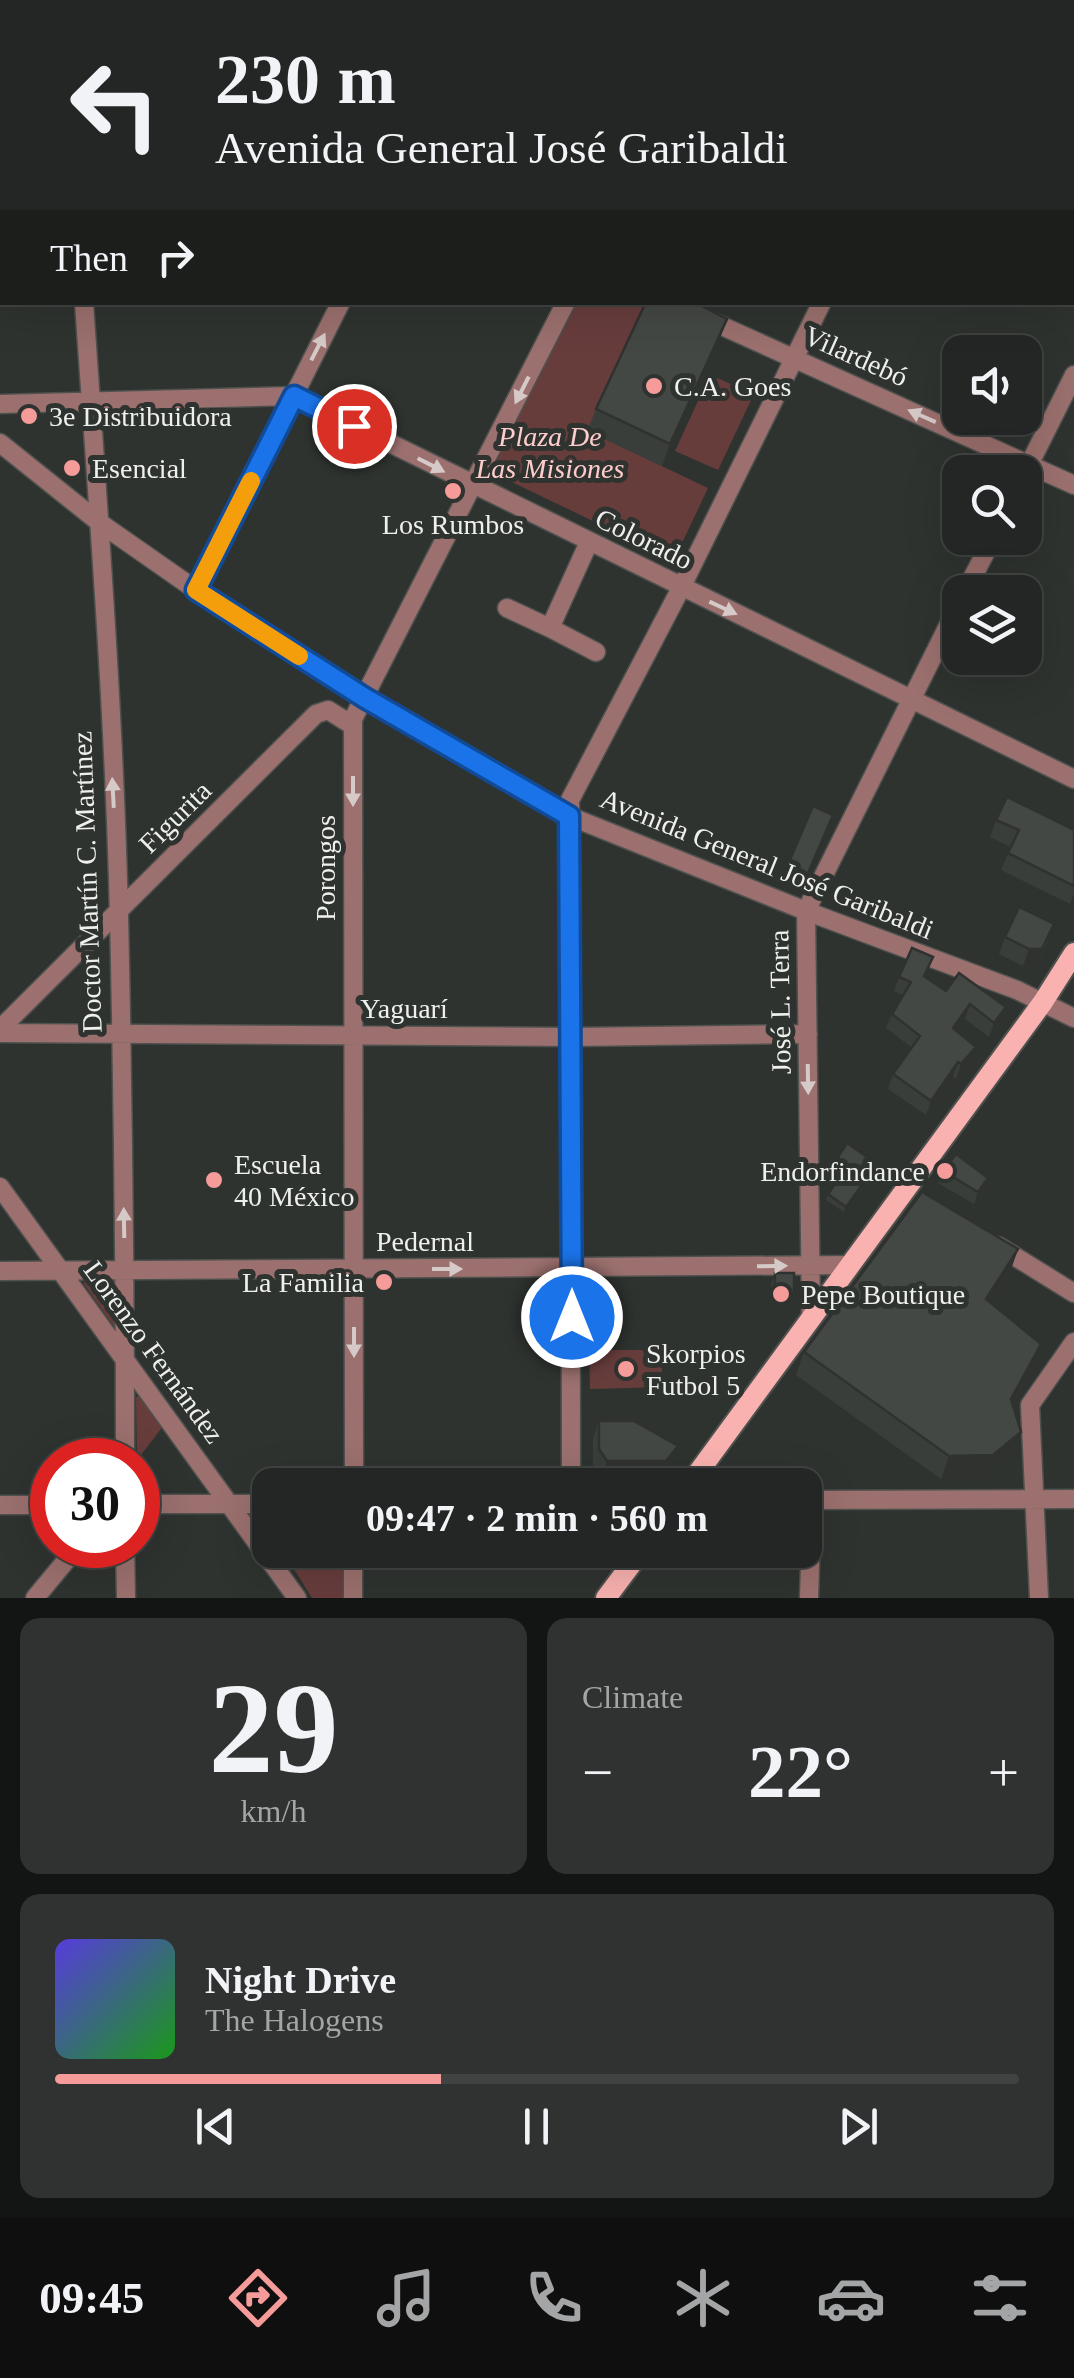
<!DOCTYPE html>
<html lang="en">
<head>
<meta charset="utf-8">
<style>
	:root { --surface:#232624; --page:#2f3231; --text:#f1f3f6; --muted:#a3a5a6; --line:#404341; --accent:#f59b99 }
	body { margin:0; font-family:"Times New Roman",serif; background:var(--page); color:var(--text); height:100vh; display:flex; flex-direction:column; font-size:38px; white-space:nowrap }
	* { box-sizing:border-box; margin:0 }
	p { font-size:32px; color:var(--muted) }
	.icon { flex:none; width:55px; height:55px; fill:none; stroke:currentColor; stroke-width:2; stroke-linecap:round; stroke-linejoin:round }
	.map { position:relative; height:1598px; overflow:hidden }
	.details { display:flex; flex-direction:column; gap:20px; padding:20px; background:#131514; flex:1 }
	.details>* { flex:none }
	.guide { position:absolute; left:0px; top:0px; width:1075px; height:305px; box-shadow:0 10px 40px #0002,0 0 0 2px var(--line); background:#232624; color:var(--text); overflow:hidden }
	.tools { position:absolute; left:942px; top:335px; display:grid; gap:20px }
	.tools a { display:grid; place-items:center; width:100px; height:100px; border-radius:20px; background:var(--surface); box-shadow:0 10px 40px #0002,0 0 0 2px var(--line); font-size:50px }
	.speed { position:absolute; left:30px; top:1438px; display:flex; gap:20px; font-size:50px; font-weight:700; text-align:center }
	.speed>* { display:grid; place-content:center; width:130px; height:130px; border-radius:50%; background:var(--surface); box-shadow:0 10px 40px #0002,0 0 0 2px var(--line); line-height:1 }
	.speed .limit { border:15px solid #d22; background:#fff; color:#111 }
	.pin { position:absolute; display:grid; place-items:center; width:85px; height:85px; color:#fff; margin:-42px; border:5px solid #fff; border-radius:50%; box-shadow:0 2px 10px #0007 }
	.me { position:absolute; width:110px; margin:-55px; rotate:0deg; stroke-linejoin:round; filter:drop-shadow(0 0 8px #0008) }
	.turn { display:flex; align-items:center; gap:35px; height:210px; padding:0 50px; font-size:45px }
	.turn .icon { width:130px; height:130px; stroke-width:2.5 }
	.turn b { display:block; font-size:70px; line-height:85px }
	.then { display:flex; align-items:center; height:95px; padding:0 50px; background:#0003; gap:20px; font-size:38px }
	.big { font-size:75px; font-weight:700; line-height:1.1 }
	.details .widget { flex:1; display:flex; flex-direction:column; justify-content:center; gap:15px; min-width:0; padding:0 35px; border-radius:20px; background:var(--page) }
	.details .dial { align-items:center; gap:0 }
	.dial b { font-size:130px; line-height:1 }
	.song { display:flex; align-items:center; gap:30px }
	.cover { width:120px; height:120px; border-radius:15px; background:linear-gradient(135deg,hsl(250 70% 55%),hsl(120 70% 35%)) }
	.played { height:10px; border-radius:5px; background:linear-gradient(90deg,var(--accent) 40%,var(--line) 40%) }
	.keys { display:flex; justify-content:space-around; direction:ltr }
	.heat { display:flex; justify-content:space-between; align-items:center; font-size:55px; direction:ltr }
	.details .tiles { flex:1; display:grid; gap:20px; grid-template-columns:1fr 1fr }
	.widget:last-child { grid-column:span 2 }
	.trip { position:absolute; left:252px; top:1468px; width:570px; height:100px; border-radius:20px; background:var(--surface); box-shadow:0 10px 40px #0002,0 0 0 2px var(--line); font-weight:700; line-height:100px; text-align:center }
	.dock { display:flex; height:160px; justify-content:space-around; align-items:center; background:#0e0f0e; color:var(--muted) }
	.dock .icon { width:70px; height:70px }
	.dock .on { color:var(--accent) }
	.dock b { font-size:45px; color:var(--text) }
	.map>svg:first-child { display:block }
	.green { fill:#673d3c }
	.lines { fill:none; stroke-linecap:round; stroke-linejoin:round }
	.minor-casing { stroke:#4e514e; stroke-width:21 }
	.major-casing { stroke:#4e514e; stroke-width:24 }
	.minor { stroke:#9b706e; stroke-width:18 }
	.major { stroke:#f9b2af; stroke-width:20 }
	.wall { fill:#3a3e3b }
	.shaded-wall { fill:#303230 }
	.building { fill:#444845; stroke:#303230; stroke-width:2.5 }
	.oneway { fill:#d5cac8 }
	.route-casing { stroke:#114b97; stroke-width:25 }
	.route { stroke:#1a73e8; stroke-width:18 }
	.slow { stroke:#f59e0b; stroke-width:18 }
	.poi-dot { fill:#f59b99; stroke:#2f3330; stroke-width:4 }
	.labels { text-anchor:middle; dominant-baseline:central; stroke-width:10; stroke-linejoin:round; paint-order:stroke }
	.street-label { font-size:28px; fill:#eef0ee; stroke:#2f3330 }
	.poi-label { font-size:28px; fill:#eef0ee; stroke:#2f3330; text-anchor:start }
	.park-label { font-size:28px; font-style:italic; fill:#fecdcb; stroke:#2f3330 }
</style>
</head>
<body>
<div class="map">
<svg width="1074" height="1598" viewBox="0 0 1074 1598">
	<rect width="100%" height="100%" fill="#2f3330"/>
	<path class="green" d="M638 302 647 306 588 431 708 488 674 560 491 472 574 303Z
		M710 375 754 394 718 470 675 451Z
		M84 1279 115 1280V1328L84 1284Z
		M589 1350H662V1387L590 1389Z
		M142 1395 164 1425 137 1460 136 1397Z
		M282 1550H347L346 1598H312Z"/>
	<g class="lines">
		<g class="minor-casing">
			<path id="minor" d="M59 0V2
				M337 0V2
				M552 0 558 2
				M493 2 494 0
				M720 2 721 0
				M969 2 970 0
				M0 196H2
				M1072 237 1074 238
				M84 302C98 506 114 711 119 915 123 1097 125 1278 125 1460
				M669 302 1074 485
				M0 404 294 396 1074 779
				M0 443 100 523 196 590 365 698 569 816 806 911 1017 990 1074 1018
				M1025 473 1074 375
				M589 542 550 628 596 652
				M196 590 341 302
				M965 592 993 538
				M507 608 550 628
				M0 1029 316 714 328 710 352 725
				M0 1033 572 1037 808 1034
				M0 1187 297 1598
				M998 1246 1074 1293
				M0 1271 851 1265
				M811 1318 806 911 960 602
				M354 1485 353 719 566 302
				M571 1485 570 800 681 588 822 302
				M805 1500 1074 1499
				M138 1504H270
				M0 1505H52
				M125 1545 126 1598
				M35 1598 79 1545
				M353 1598V1550
				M809 1598 812 1500
				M1039 1598 1030 1405 1074 1342"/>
		</g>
		<g class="major-casing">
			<path id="major" d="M689 1485 1043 1002 1074 953
				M606 1598 642 1550"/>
		</g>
		<use href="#minor" class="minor"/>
		<use href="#major" class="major"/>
	</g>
	<path class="wall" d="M719 341 662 466 587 431 596 409Z
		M813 806 833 815 804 884 784 875Z
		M996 820 1074 830V894L1070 904 1001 870 1011 847 990 837Z
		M1005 937 1048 941 1036 966H1023L999 954Z
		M899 977H925L946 991 1006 1007 1001 1022 989 1037 965 1019 956 1030 971 1061 956 1079 953 1077 926 1115 888 1089 893 1074 911 1047 886 1028 892 1014 903 995 894 991Z
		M837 1159 877 1164 874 1169 844 1212 826 1200 828 1194 844 1171 835 1164Z
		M943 1171 984 1190 974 1204 938 1183Z
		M1018 1249 1010 1272 990 1302 1033 1366 1013 1404 1021 1432 1013 1454 985 1477 941 1479 796 1375 804 1352Z
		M775 1273 794 1293 790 1304H771V1285Z
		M599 1421 672 1463 660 1478H601L593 1466V1438Z"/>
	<path class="shaded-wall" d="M727 319 719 341 662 466 670 444Z
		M1054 924 1036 966H1023L1029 949Z
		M970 1004 965 1019 948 1042 953 1028Z
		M1006 1007 1001 1022 989 1037 994 1023Z
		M976 1047 971 1061 956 1079 961 1064Z
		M958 1062 953 1077 926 1115 931 1101Z
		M877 1164 874 1169 844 1212 846 1207Z
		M988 1178 984 1190 974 1204 978 1192Z
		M1018 1249 1010 1272 978 1321 986 1299Z
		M775 1293H794L790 1304H771Z
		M1041 1344 1033 1366 1003 1422 1011 1399Z
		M1021 1432 1013 1454 985 1477 941 1479 949 1456Z
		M678 1446 672 1463 660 1478H601L607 1461Z"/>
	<path class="building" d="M646 302H694L727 319 670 444 596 409Z
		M1007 797 1074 830V886L1008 853 1019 830 996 820Z
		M813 806 833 815 806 878 786 869Z
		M1019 907 1054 924 1042 949H1029L1005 937Z
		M912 948 933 957 924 976 946 991 959 973 1006 1007 994 1023 970 1004 953 1028 976 1047 961 1064 958 1062 931 1101 893 1074 920 1036 892 1014 911 982 899 977Z
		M847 1143 877 1164 846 1207 828 1194 848 1166 837 1159Z
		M956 1154 988 1178 978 1192 943 1171Z
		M922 1192 1018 1249 986 1299 1041 1344 1011 1399 1021 1432 993 1455 949 1456 804 1352Z
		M775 1273H794V1293H775Z
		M599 1421H634L678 1446 666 1461H607L599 1449Z"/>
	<defs><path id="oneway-solid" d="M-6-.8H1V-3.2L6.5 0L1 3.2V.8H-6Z" transform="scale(2.5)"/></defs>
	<g class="oneway">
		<use href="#oneway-solid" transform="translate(318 347) rotate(-63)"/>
		<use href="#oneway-solid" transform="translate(522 390) rotate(117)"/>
		<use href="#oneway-solid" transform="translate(922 416) rotate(-156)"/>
		<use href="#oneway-solid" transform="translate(431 465) rotate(27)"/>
		<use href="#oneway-solid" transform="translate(723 608) rotate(25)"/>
		<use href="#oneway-solid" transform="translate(353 791) rotate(90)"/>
		<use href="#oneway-solid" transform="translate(113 793) rotate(-93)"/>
		<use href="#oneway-solid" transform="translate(808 1079) rotate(89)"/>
		<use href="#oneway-solid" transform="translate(124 1223) rotate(-91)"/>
		<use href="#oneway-solid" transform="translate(772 1266) rotate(-1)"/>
		<use href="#oneway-solid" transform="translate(447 1269)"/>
		<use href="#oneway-solid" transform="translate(354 1342) rotate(90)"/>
	</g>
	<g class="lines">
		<g class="route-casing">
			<path id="route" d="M354 426 294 396 196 590 365 698 569 816 572 1317"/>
		</g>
		<use href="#route" class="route"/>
		<path class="slow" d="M251 481 196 590 299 656"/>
	</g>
	<g class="poi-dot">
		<circle cx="654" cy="386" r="10"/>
		<circle cx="29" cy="416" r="10"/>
		<circle cx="72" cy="468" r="10"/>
		<circle cx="453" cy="491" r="10"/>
		<circle cx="945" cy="1171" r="10"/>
		<circle cx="214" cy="1180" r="10"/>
		<circle cx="384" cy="1282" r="10"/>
		<circle cx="781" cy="1294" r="10"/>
		<circle cx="626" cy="1369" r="10"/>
	</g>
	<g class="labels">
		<g class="street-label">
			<text transform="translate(856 356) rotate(24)">Vilardebó</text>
			<text transform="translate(644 539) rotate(26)">Colorado</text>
			<text transform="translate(175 817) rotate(-45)">Figurita</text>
			<text transform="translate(767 864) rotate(22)">Avenida General José Garibaldi</text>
			<text transform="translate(325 868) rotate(-90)">Porongos</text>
			<text transform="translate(87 882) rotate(-92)">Doctor Martín C. Martínez</text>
			<text transform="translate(780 1002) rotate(-91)">José L. Terra</text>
			<text x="404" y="1008">Yaguarí</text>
			<text x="425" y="1241">Pedernal</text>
			<text transform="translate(154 1352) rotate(54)">Lorenzo Fernández</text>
		</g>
		<g class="poi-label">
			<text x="674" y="386">C.A. Goes</text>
			<text x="49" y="416">3e Distribuidora</text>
			<text x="92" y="468">Esencial</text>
			<text x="453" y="524" text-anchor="middle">Los Rumbos</text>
			<text x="234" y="1164">Escuela<tspan x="234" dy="32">40 México</tspan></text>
			<text x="925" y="1171" text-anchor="end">Endorfindance</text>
			<text x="364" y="1282" text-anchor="end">La Familia</text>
			<text x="801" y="1294">Pepe Boutique</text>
			<text x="646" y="1353">Skorpios<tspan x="646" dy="32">Futbol 5</tspan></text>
		</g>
		<g class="park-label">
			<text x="550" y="436">Plaza De<tspan x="550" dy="32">Las Misiones</tspan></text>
		</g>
	</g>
</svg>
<div class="tools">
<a><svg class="icon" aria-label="sound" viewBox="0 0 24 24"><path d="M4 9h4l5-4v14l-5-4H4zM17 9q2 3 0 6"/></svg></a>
<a><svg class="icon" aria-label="search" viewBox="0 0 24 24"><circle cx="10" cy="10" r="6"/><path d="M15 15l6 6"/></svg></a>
<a><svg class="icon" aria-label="layers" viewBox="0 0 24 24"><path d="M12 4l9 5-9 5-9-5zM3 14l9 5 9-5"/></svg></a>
</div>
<div class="speed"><div class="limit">30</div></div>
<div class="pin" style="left:354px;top:426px;background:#d93025"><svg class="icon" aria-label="arrive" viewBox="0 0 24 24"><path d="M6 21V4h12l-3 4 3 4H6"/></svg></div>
<svg class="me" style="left:572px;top:1317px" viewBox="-20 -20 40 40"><circle r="17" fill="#1a73e8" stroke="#fff" stroke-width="3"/><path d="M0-11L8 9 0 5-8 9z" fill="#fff"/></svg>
<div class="trip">09:47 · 2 min · 560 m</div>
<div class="guide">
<div class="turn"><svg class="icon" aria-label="left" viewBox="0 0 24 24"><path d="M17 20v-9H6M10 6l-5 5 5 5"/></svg><div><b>230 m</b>Avenida General José Garibaldi</div></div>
<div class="then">Then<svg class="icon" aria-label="right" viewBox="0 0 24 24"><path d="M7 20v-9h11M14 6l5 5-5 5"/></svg></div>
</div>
</div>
<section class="details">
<div class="tiles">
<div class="widget dial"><b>29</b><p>km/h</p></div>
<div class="widget"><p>Climate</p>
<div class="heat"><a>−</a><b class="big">22°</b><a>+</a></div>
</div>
<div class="widget">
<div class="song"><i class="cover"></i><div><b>Night Drive</b><p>The Halogens</p></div></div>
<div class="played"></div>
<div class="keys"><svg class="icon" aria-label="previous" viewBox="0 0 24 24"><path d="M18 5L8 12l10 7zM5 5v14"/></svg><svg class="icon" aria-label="pause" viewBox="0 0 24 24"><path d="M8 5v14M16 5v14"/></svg><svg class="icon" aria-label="next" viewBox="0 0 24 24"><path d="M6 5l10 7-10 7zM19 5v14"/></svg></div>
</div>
</div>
</section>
<nav class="dock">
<b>09:45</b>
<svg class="icon on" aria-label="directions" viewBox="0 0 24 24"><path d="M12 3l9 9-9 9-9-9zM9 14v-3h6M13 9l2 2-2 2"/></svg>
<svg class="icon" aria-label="music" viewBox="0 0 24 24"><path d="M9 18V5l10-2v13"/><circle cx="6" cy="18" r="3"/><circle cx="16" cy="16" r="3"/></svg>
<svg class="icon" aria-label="phone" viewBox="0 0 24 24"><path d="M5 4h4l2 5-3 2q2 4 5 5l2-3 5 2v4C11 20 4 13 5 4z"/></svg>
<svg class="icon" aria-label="climate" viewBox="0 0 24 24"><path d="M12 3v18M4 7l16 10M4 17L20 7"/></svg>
<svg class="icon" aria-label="car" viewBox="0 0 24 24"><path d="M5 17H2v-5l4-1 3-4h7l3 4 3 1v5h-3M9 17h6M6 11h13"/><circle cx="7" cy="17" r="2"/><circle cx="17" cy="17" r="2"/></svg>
<svg class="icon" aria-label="filters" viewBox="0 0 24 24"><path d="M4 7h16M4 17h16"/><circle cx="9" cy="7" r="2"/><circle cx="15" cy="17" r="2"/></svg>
</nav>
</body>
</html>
